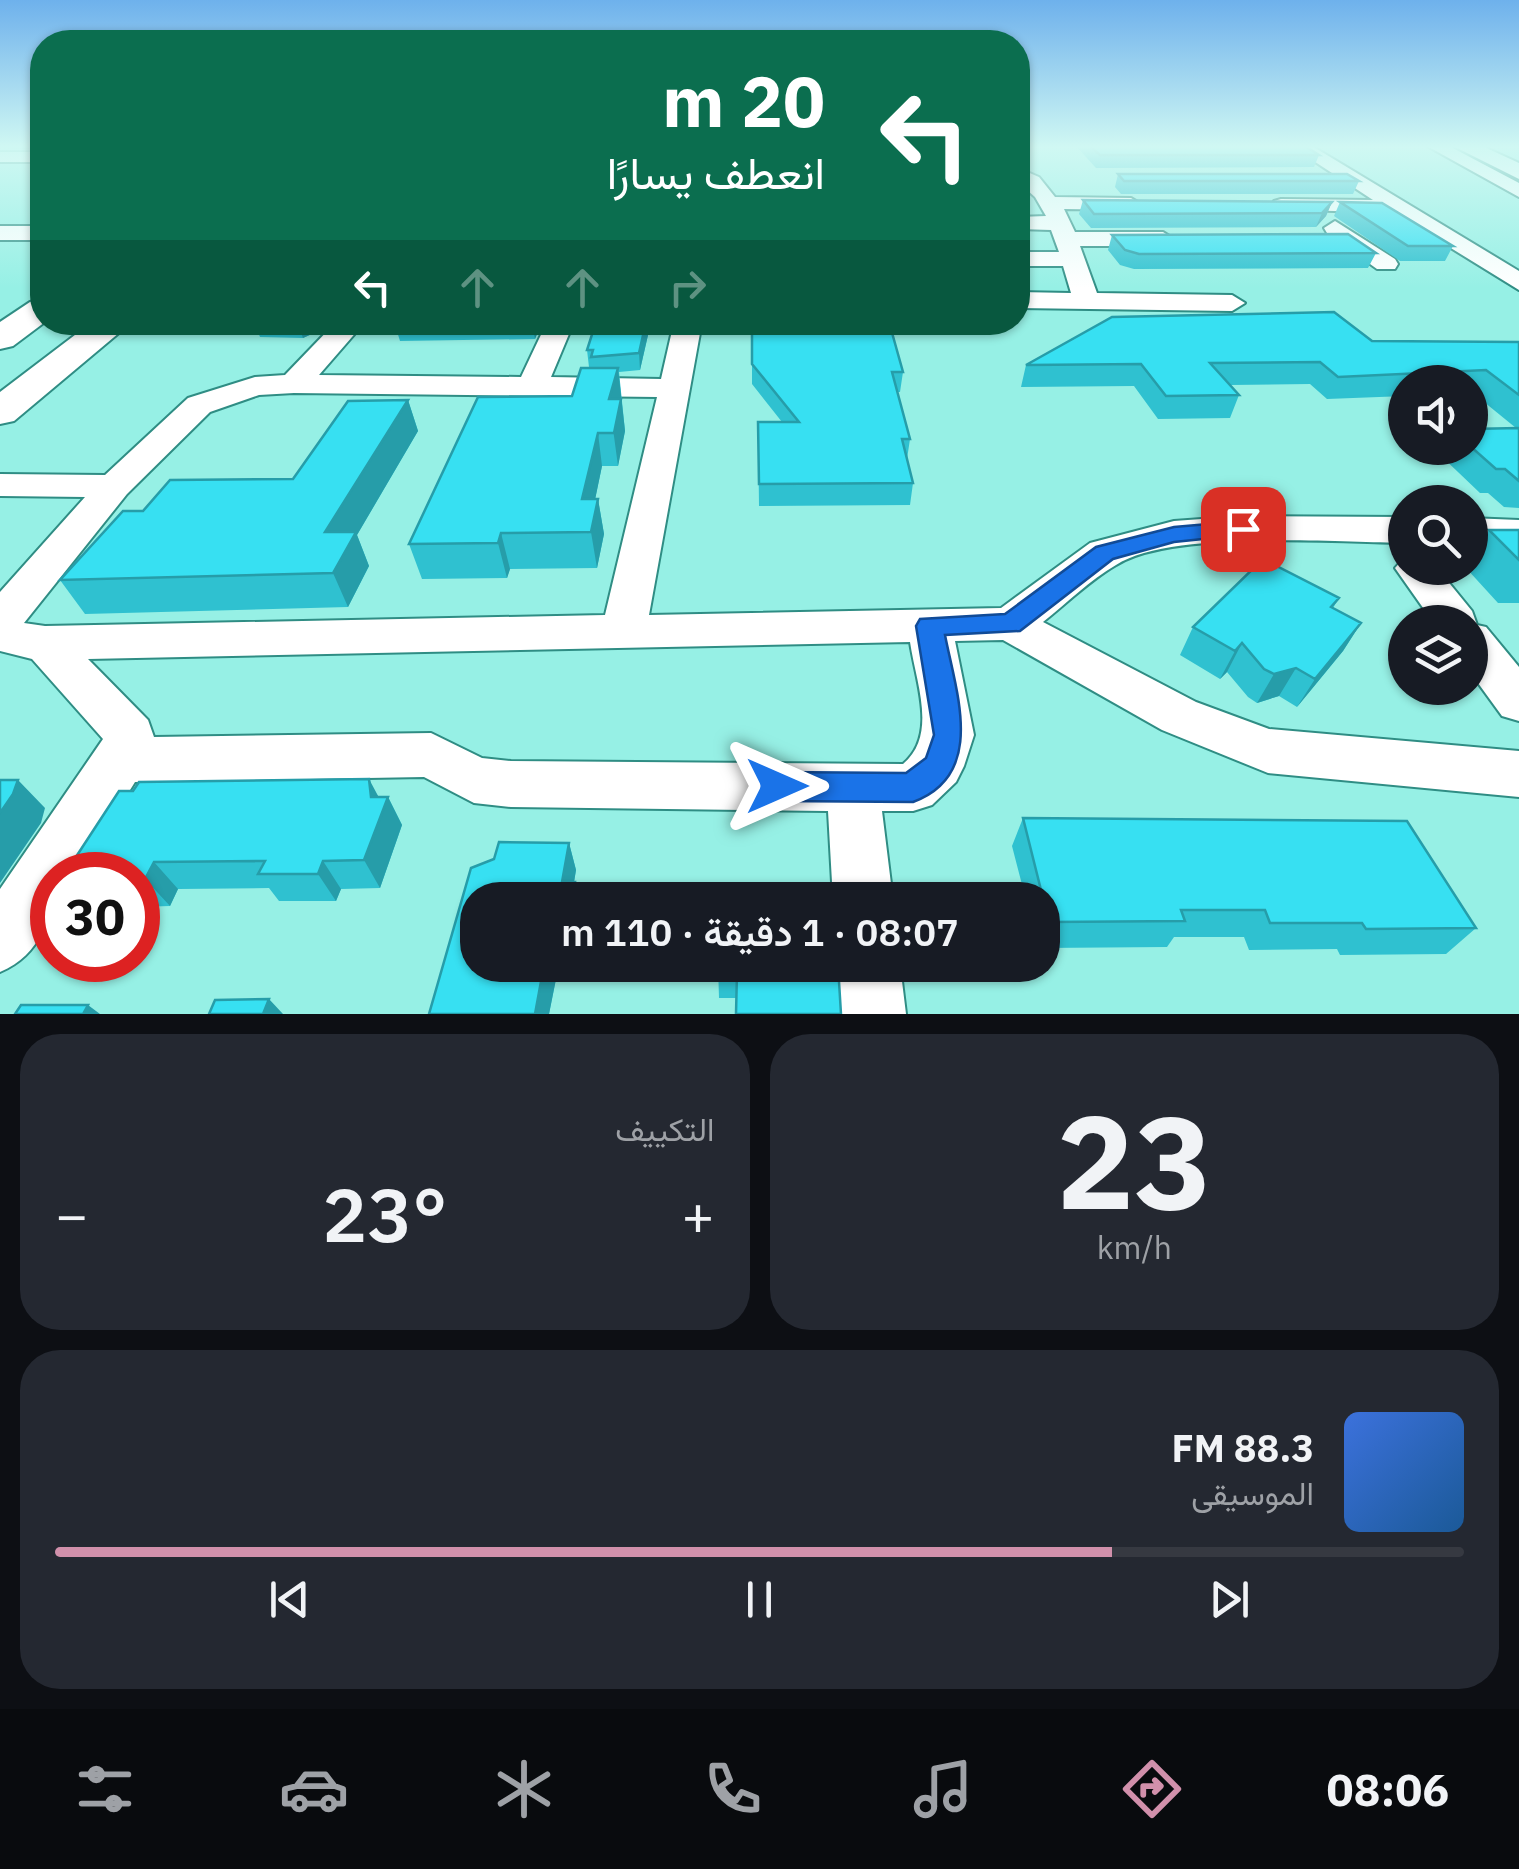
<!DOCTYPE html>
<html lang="ar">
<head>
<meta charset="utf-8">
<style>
	:root { --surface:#171b24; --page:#242831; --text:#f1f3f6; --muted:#9ea1a6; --line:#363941; --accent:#d190ab }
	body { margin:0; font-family:"IBM Plex Sans",Vazirmatn,sans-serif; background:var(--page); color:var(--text); direction:rtl; height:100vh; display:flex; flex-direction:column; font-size:38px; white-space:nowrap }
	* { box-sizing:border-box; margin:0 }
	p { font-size:32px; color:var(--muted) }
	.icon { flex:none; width:55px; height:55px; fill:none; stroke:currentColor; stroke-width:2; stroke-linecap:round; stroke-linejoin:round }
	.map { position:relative; height:1014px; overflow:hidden; direction:ltr }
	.sheet { display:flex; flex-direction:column; gap:20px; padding:20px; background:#0d0f14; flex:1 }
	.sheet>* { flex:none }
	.hud { position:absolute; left:30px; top:30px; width:1000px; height:305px; border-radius:40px; box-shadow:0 2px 8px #0004; direction:rtl; background:#0b6e4f; color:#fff; overflow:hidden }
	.buttons { position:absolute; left:1388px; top:365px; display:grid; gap:20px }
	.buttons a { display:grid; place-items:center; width:100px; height:100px; border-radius:50%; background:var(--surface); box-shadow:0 2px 8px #0004; font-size:50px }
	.speed { position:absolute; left:30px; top:852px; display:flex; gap:20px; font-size:50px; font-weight:700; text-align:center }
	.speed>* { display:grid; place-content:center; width:130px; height:130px; border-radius:50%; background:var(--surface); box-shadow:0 2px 8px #0004; line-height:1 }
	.speed .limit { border:15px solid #d22; background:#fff; color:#111 }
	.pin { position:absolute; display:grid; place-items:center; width:85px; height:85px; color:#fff; margin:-42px; border-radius:20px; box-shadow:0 5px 15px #0006 }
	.me { position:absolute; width:110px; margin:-55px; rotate:90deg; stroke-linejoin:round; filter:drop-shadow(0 0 8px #0008) }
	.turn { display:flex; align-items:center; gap:35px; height:210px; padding:0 40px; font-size:45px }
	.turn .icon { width:130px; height:130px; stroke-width:2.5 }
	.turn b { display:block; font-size:70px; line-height:85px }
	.lanes { display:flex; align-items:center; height:95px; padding:0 40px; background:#0003; justify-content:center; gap:50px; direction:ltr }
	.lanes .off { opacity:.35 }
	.big { font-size:75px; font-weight:600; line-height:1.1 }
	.sheet .tile { flex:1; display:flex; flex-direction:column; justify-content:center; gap:15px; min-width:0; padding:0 35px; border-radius:40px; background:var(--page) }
	.sheet .dial { align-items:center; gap:0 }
	.dial b { font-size:130px; line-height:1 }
	.song { display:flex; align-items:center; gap:30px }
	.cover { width:120px; height:120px; border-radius:15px; background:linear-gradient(135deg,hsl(220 70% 55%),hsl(210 70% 35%)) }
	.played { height:10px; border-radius:5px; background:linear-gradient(90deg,var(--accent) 75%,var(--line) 75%) }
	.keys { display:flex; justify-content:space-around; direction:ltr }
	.heat { display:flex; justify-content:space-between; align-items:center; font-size:55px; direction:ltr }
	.sheet .tiles { flex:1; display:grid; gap:20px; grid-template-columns:1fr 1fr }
	.tile:last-child { grid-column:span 2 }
	.trip { position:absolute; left:460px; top:882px; width:600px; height:100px; border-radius:40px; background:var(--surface); box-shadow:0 2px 8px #0004; font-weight:600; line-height:100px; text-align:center; direction:rtl }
	.menu { display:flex; height:160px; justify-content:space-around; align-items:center; background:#090b0e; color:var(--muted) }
	.menu .icon { width:70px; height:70px }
	.menu .selected { color:var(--accent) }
	.menu b { font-size:45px; color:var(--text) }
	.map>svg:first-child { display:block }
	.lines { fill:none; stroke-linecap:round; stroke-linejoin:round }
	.minor-casing { stroke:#2f8d84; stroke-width:4 }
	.tertiary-casing { stroke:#2f8d84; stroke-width:4 }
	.minor { fill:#fff; fill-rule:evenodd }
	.tertiary { fill:#fff; fill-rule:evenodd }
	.wall { fill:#2fc1d0 }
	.shaded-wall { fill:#269da9 }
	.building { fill:#37e0f2; stroke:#269da9; stroke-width:2.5 }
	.route { fill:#1a73e8; stroke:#114b97; stroke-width:2.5 }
</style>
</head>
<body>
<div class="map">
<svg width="1519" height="1014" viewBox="0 0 1519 1014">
	<rect width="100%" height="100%" fill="#96f0e5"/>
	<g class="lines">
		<g class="minor-casing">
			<path id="minor" d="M1291 146H1312L1519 271V290L1394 213 1274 209 1271 205 1274 201 1281 199 1373 200Z
				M1427 146H1449L1519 183V197Z
				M0 152H42V162H0Z
				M1018 168 1039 177 1055 197 1131 198 1141 204 1131 210 1064 209 1075 232H1163L1174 239 1163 246H1080L1097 293 1232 295 1245 303 1232 311 1018 308V292L1071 293 1063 266H1018V252H1059L1051 230 1018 229V217L1046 216 1035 197 1018 182Z
				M1335 221 1395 259 1398 264 1395 269H1377L1327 233 1324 228Z
				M0 226H42V240H0Z
				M336 322H365L319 375 521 377 547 322H574L551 377 661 379 674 322H702L649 615 1001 608 1090 543 1174 521 1243 516 1405 517V543C1337 542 1170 530 1116 565 1090 580 1067 603 1043 622L1196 702 1269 729 1519 751V797L1268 773 1162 730 1003 640 955 641 974 735 964 766 956 782 932 805 913 811H882L893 900H833L828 811 511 807 474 803 424 777 135 782 77 875H52C52 917 42 954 0 972V889L103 739 32 659 0 651V592L85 497 0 496V474L105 475 188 398 255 377 285 375ZM294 393 657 397 605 615 45 626 24 623 127 494 210 412 259 395ZM910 642C916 683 938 735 903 764L511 761 482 758 431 733 154 737 148 720 88 659Z
				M1470 518 1519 520V546L1470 544Z
				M1405 557V568H1437L1472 611 1477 625 1486 627 1519 667V721L1502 716 1470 672V622H1433L1395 568Z
				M838 965H900L906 1014H840Z"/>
		</g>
		<g class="tertiary-casing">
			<path id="tertiary" d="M1453 146H1482L1519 163V179Z
				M42 299 45 322 13 346 0 349V322L30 302Z
				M92 322H132L14 421 0 424V392Z"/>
		</g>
		<use href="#minor" class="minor"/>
		<use href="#tertiary" class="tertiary"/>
	</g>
	<path class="wall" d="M0 146H42V149L0 148Z
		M1076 146H1305L1319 155 1314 167 1096 168Z
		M1118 174 1359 181 1353 194H1121L1115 187Z
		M1083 200 1332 202 1326 216 1316 227 1091 228 1079 214Z
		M1340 202 1453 246 1445 261H1400L1334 216Z
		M1112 235 1376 253 1368 268 1134 269 1120 265 1108 250Z
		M1018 252 1024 265 1021 283H1018Z
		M254 322H324L314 333 303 338 260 337Z
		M542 322 535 339 400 341 395 325Z
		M596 322H651L640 370 619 372 625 431 618 466H602L595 499H598L604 534 597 568 510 569 507 578 422 579 409 544 572 396 593 368 589 367 587 350Z
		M752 322 903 372 900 392H897L910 439 907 459 913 483 910 505 759 506 758 422H782L752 384Z
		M1372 341 1519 342V508L1504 507 1488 493H1480L1437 452 1440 448H1470V429L1516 428 1473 393H1470V382H1405V396L1327 399 1310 384 1230 385 1239 395 1230 418 1158 419 1134 386 1021 387 1026 365Z
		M408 400 418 431 357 535 369 566 348 607 85 614 60 580 143 511 293 479Z
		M1489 530 1519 560V603H1498L1466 568H1470V556Z
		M1339 598 1333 608 1361 623 1343 651 1297 707 1279 696 1257 703 1248 697 1227 672 1220 679 1180 655 1193 627Z
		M378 797H388L402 825 380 888 341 889 336 901H279L269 888 178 889 170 906 138 907V875H84L72 863Z
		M1023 818 1476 928 1446 954 1340 955 1337 949 1249 950 1244 937H1174L1167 947 1042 948V900H1026L1012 846Z
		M499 842 569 843 576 870 574 882 580 900H478V965H572L571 969H558L549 1014H429L471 868 494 859Z
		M718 965 841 1014 736 998H719Z"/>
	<path class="shaded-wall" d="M1332 202 1326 216 1316 227 1322 213Z
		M297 322H324L314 333 303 338Z
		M532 322H542L535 339Z
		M646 322H651L640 370 639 353Z
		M618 368 625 431 618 466 609 399Z
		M408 400 418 431 357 535 369 566 348 607 333 573 325 532Z
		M598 433 602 466 588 534 582 499Z
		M598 499 604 534 597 568 591 532Z
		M501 533 510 569 507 578 498 543Z
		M1361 623 1343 651 1297 707 1315 679Z
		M1242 643 1227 672 1220 679 1235 651Z
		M1296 668 1279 696 1257 703 1274 674Z
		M369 779 384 807 388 797 402 825 380 888 364 860Z
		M18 780 45 808 41 823 0 883V813Z
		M569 843 576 870 571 900 562 882Z
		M323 861 341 889 336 901 318 874Z
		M154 862 178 889 170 906 145 879Z
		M575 882 580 900H571Z
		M544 965H556L558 969 549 1014H535Z
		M269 999 283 1014H263Z
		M88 1005 100 1014H83Z"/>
	<path class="building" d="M1090 146H1305L1319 155H1100Z
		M1118 174H1347L1359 181H1124Z
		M1083 200 1332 202 1322 213 1094 214Z
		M1340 202 1382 203 1453 246H1408Z
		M1348 234 1376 253 1139 254 1125 250 1112 235Z
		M1018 252 1024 265H1018Z
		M1334 312 1372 341 1519 342V395L1486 370 1338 377 1320 362 1210 363 1239 395 1166 396 1141 364 1026 365 1112 317Z
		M397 322H510L395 325Z
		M596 322H646L639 353 591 357 593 350H587Z
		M752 322H889L903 372H892L910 439H902L913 483 759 484 758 422H799L752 364Z
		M581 368H618L609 399H621L614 433H598L582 499H598L591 532 501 533 498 543 409 544 478 397 572 396Z
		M408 400 325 532H356L333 573 60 580 123 511H143L170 480 293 479 348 401Z
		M1519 428V481L1505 469H1496L1470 446V429Z
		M1489 530H1519V560Z
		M1263 559 1339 598 1331 607 1361 623 1315 679 1296 668 1274 674 1264 669 1242 643 1235 651 1193 627Z
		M369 779 371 797H388L364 860 323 861 318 874H258L265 861 154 862 145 879H138V875H99L107 862 72 863 119 791H133L139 782Z
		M0 780H18L13 794 0 813Z
		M1023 818 1407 821 1476 928 1366 929 1362 923H1270L1265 910H1181L1185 921 1049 922Z
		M499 842 569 843 562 882H575L571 900H478V965H544L535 1014H429L471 868 494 859Z
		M740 884H821L823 899 834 900H739Z
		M718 965H838L841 1014H736L737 973H717Z
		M269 999 263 1014H209L215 1000Z
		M21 1005H88L83 1014H15Z"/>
	<linearGradient id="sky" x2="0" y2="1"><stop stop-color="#6eb1ec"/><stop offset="0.51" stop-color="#d0f8f3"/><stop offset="1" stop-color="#d0f8f3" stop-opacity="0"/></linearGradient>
	<rect width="1519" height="288" fill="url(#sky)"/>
	<path class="route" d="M1243 521 1251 523 1255 529 1251 534 1174 542 1113 559 1020 631 945 635C956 692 987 775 913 802L777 801 766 797 761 786 766 776 777 772 906 773 926 758 934 735 916 626 920 619 1005 614 1096 547 1174 527Z"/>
</svg>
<div class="buttons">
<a><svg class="icon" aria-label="sound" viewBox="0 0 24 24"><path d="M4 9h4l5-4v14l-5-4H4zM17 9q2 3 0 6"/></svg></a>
<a><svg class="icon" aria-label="search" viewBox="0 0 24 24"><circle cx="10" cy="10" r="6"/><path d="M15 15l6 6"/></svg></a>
<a><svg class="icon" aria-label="layers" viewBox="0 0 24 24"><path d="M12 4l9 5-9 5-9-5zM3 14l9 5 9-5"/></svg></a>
</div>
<div class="speed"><div class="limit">30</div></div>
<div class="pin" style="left:1243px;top:529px;background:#d93025"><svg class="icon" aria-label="arrive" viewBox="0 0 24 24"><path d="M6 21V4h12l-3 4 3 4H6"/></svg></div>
<svg class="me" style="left:777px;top:786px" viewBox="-20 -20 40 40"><path d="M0-17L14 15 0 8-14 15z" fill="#1a73e8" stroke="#fff" stroke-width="4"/></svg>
<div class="trip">08:07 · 1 دقيقة · 110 m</div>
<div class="hud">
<div class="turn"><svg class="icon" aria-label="left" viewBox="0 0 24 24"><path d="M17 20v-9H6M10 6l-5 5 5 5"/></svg><div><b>20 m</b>انعطف يسارًا</div></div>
<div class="lanes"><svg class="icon" aria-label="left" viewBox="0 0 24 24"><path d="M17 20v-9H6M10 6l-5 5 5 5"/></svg><svg class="icon off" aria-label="ahead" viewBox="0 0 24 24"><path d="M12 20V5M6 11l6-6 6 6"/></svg><svg class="icon off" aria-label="ahead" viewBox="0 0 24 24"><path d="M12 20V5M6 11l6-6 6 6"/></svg><svg class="icon off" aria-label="right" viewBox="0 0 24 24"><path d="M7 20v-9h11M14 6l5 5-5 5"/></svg></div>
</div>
</div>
<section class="sheet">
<div class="tiles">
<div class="tile dial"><b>23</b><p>km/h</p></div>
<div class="tile"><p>التكييف</p>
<div class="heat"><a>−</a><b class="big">23°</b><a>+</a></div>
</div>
<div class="tile">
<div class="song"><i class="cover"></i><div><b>88.3 FM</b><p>الموسيقى</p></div></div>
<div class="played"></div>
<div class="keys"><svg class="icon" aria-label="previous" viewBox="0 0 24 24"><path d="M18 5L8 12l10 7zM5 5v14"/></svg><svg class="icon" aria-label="pause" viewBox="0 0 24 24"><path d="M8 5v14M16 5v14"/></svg><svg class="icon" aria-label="next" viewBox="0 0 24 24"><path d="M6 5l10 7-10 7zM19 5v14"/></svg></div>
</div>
</div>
</section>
<nav class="menu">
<b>08:06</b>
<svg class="icon selected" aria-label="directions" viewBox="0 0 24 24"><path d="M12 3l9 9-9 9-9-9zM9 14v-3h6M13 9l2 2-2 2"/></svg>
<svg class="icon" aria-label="music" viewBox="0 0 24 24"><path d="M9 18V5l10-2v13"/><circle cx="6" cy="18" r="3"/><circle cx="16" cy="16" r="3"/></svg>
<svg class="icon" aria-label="phone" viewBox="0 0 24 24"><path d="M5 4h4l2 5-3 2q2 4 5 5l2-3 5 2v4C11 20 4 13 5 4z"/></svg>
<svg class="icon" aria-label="climate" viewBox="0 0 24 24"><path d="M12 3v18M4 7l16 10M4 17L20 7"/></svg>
<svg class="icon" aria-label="car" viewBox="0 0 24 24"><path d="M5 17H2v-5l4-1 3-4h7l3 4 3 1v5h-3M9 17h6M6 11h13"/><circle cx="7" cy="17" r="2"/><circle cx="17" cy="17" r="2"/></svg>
<svg class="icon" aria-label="filters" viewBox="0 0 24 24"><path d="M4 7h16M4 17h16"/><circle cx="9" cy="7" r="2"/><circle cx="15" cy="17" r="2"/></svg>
</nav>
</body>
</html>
